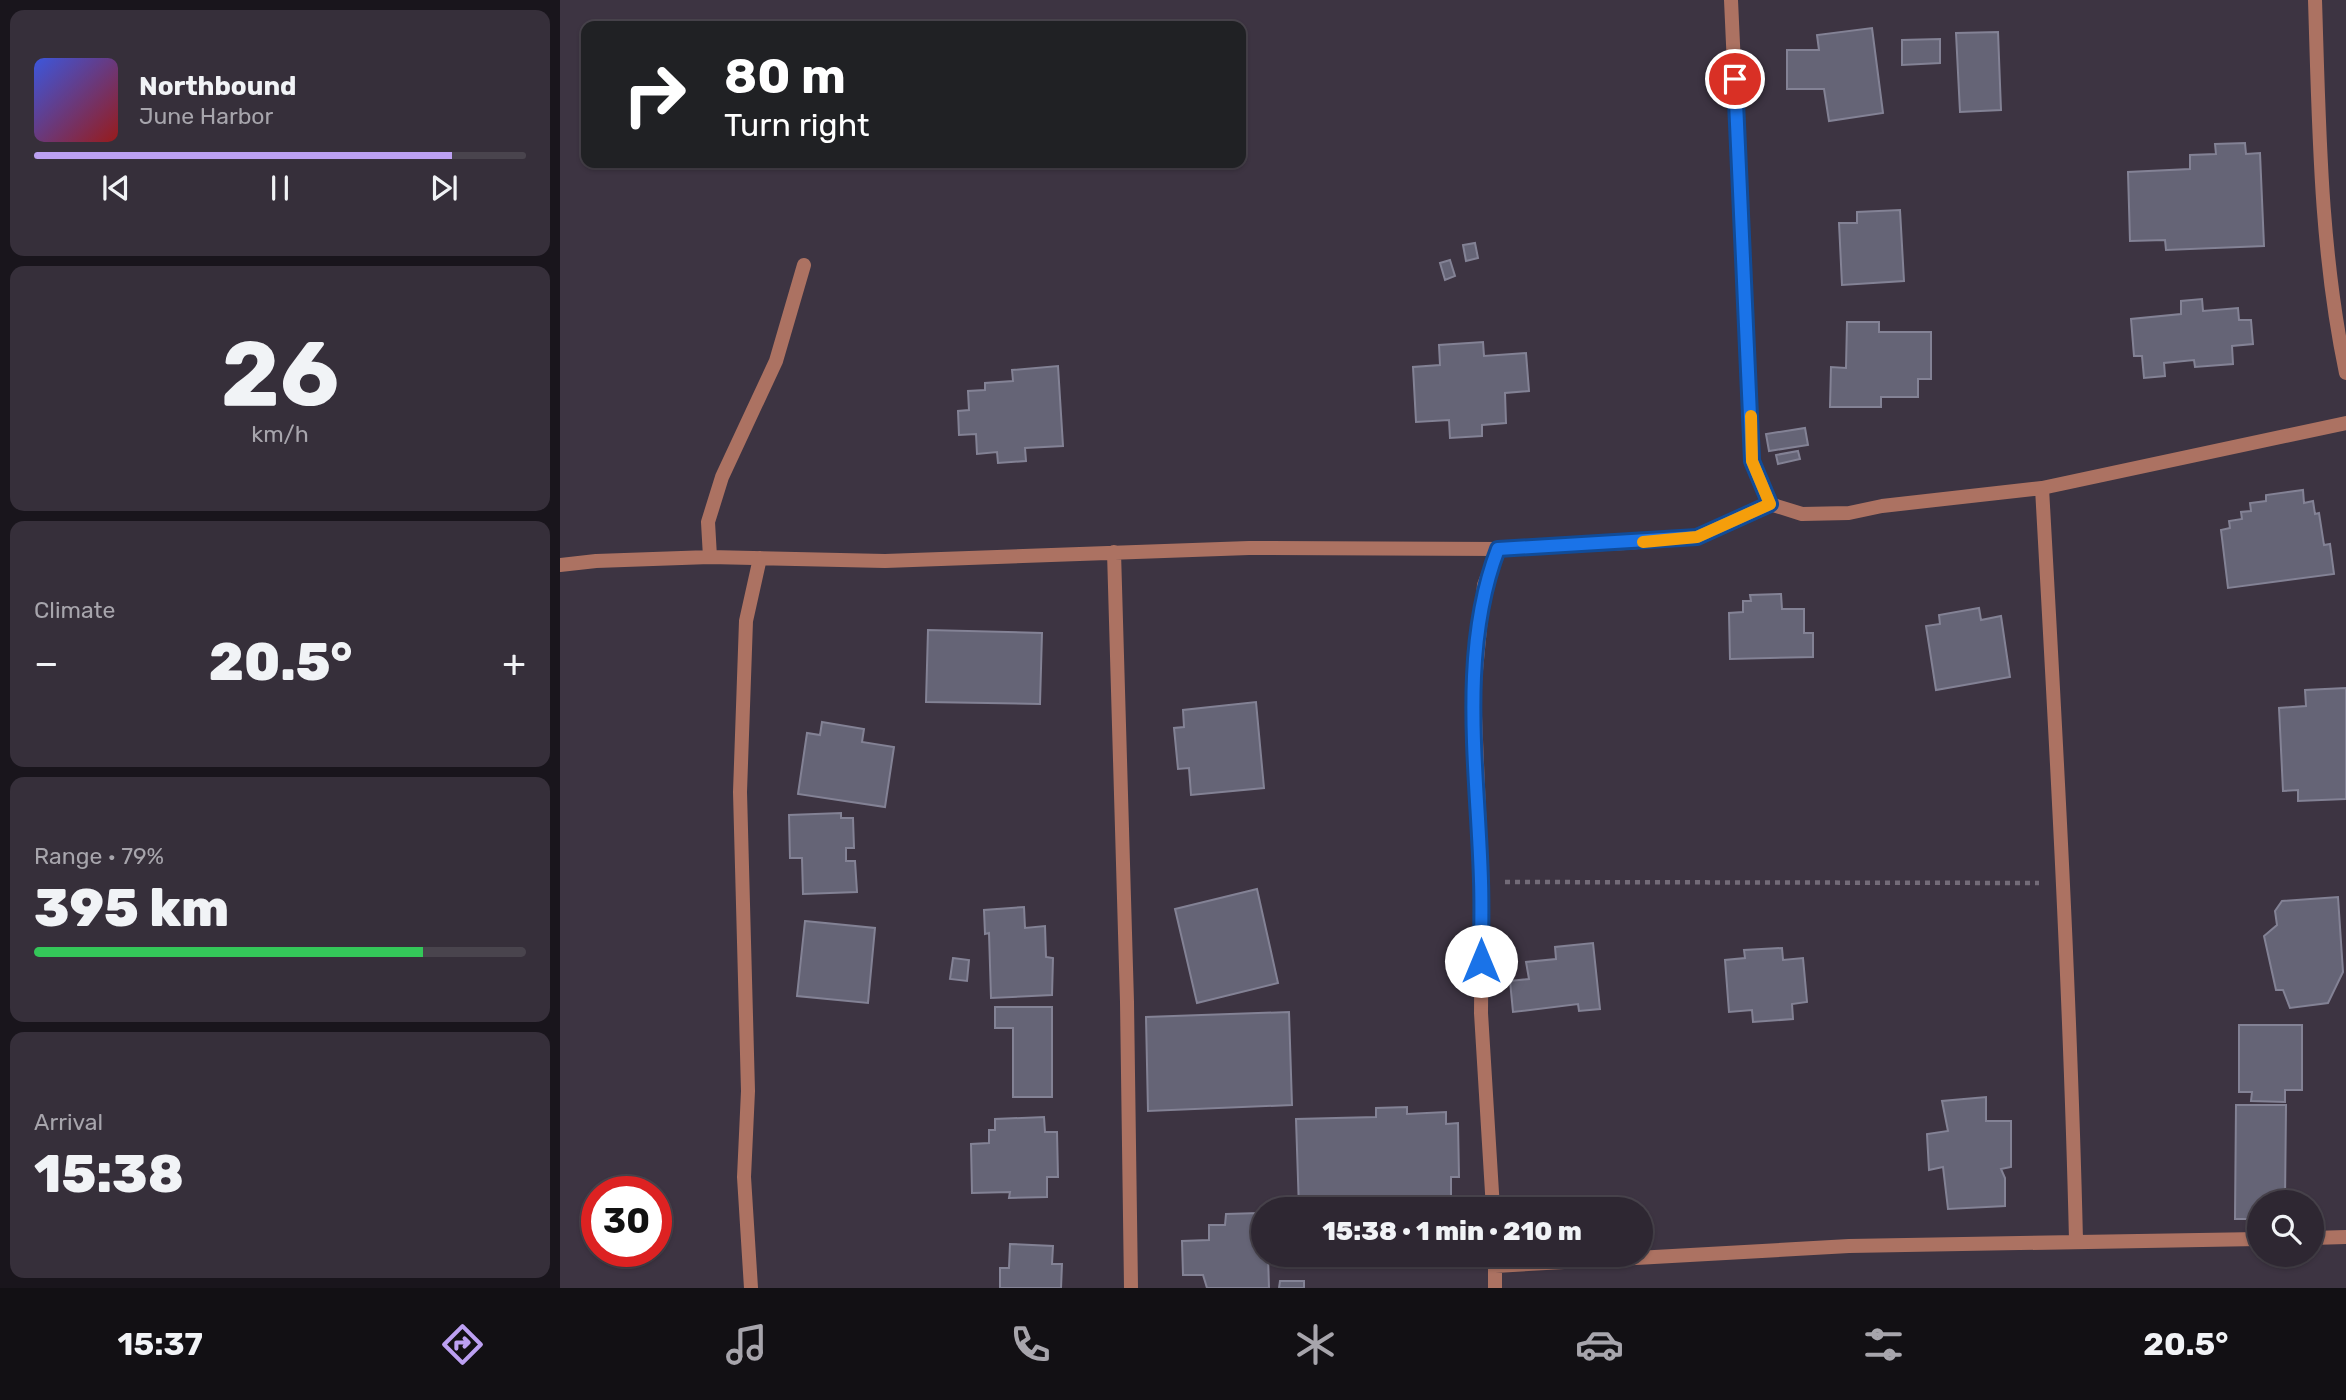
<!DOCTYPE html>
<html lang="en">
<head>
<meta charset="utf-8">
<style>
	:root { --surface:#2e2732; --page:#362f3a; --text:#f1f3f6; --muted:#a7a5ac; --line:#49444d; --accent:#bca0f2 }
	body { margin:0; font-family:Rubik,sans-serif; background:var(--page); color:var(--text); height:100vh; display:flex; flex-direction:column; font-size:26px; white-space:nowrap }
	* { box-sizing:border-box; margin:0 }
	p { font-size:23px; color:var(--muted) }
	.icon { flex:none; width:38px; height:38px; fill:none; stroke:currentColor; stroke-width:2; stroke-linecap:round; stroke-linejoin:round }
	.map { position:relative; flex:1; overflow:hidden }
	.details { display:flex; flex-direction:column; gap:10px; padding:10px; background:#19151c; width:560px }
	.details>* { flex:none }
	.hud { position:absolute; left:21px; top:21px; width:665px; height:147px; border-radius:14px; box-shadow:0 2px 5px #0004,0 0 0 2px var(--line); background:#202124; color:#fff; overflow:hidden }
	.fabs { position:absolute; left:1687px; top:1190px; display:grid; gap:14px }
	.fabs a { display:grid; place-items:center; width:77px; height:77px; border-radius:50%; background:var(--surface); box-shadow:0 2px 5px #0004,0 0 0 2px var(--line); font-size:35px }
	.speed { position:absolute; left:21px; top:1176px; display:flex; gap:14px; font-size:35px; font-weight:700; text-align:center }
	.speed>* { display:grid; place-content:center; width:91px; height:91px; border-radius:50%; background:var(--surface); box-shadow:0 2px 5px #0004,0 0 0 2px var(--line); line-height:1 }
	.speed .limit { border:10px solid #d22; background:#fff; color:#111 }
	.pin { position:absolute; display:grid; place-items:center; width:60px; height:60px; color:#fff; margin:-30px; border:4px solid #fff; border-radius:50%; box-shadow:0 2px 7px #0007 }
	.me { position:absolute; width:77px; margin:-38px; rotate:0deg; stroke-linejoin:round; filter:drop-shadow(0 0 5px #0008) }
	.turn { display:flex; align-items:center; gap:24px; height:147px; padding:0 28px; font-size:32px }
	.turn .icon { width:91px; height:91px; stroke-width:2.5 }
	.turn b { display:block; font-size:49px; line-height:60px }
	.big { font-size:52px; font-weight:800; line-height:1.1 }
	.details .tile { flex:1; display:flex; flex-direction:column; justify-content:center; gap:10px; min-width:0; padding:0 24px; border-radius:14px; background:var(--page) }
	.details .dial { align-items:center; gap:0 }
	.dial b { font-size:91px; line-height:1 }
	.song { display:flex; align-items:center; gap:21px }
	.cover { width:84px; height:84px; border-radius:10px; background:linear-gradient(135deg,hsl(230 70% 55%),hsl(0 70% 35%)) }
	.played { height:7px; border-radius:4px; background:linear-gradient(90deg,var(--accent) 85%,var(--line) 85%) }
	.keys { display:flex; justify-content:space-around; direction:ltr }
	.heat { display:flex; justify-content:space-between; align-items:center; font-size:38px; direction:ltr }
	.charge { height:10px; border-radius:5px; background:linear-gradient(90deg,#34c759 79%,var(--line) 0) }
	.trip { position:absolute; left:691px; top:1197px; width:402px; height:70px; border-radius:35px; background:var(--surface); box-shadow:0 2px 5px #0004,0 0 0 2px var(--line); font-weight:800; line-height:70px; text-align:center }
	.tabs { display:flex; height:112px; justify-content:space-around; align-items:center; background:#121014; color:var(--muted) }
	.tabs .icon { width:49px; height:49px }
	.tabs .on { color:var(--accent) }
	.tabs b { font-size:32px; color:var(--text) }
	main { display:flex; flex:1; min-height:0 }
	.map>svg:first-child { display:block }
	.building { fill:#656476; stroke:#838295; stroke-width:2 }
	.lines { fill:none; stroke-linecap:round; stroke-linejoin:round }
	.path { stroke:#736b78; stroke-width:4.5; stroke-dasharray:5 5; stroke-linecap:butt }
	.minor { stroke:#ac7262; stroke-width:14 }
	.route-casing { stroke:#114b97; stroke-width:18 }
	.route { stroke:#1a73e8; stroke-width:12 }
	.slow { stroke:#f59e0b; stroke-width:12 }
</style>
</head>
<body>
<main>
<section class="details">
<div class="tile">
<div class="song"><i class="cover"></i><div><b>Northbound</b><p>June Harbor</p></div></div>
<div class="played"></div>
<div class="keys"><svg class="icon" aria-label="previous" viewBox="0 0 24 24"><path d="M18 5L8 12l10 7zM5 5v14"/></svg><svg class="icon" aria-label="pause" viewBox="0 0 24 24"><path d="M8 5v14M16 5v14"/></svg><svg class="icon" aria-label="next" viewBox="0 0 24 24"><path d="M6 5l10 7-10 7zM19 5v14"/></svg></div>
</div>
<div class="tile dial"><b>26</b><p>km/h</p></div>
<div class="tile"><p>Climate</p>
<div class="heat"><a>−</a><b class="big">20.5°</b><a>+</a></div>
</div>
<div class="tile"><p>Range · 79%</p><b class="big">395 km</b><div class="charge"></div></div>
<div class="tile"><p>Arrival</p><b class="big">15:38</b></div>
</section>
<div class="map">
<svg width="1786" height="1288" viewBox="0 0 1786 1288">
	<rect width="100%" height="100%" fill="#3d3442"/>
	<path class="building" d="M1312 28 1323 113 1269 121 1264 89H1227V50H1259L1257 35Z
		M1438 32 1441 110 1400 112 1396 33Z
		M1380 39V63L1342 65V40Z
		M1685 143 1686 154 1700 153 1704 246 1606 250 1605 240 1570 241 1568 172 1630 169V155L1656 154 1655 144Z
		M1340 210 1344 281 1282 285 1279 223H1297V212Z
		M915 243 918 258 906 261 903 245Z
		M890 260 895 276 885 280 880 263Z
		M1642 299 1643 311 1678 308 1679 320H1691L1693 344 1672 346 1673 364 1635 367 1634 360 1604 363 1605 376 1584 378 1582 356H1574L1571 319 1621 314V301Z
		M1287 322H1319V332H1371V379H1358V397H1321V407H1270L1271 367 1286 368Z
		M923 342 924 356 966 353 969 391 945 393 946 423 922 425V436L890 438 889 420 856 422 853 367 880 365 879 345Z
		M498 366 503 446 465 448 466 461 438 463 437 452 417 454 416 434 399 435 398 411 409 410 408 391 425 390V383L453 381 452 370Z
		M1245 428 1248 445 1209 451 1206 434Z
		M1238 451 1240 459 1218 464 1216 455Z
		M1743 490 1744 503 1753 501 1755 514 1759 513 1764 545 1770 544 1774 574 1668 588 1661 530 1670 528 1669 521 1682 519 1681 512 1691 511 1690 503 1706 501V495Z
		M1221 594 1222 609H1244V633H1253V657L1170 659 1169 613 1183 612V601H1191L1190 595Z
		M1419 608 1421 620 1441 616 1450 677 1376 690 1366 626 1380 624 1379 615Z
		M368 630 482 633 480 704 366 702Z
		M1786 688V799L1738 801V790L1723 791 1719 708 1746 706 1745 690Z
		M696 702 704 788 631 795 629 768 618 769 614 728 624 727 623 710Z
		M262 722 304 729 302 742 334 747 325 807 238 794 247 733 260 735Z
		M281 813V818H293L294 848H286V861H295L297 892 243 894 242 858H230L229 815Z
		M697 889 718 983 637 1003 615 909Z
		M1778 897 1783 972 1768 1003 1730 1008 1723 990H1716L1704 936 1717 925 1715 911 1722 901Z
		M464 907 465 928 485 926 486 957 493 958 492 995 431 998 429 933 425 934 424 910Z
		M245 921 315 928 308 1003 237 996Z
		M1033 943 1040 1009 1019 1011 1018 1004 953 1012 950 981 969 979 966 962 996 959 995 947Z
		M1222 948 1223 960 1243 958 1247 1002 1232 1004 1233 1019 1193 1022 1192 1010 1169 1012 1165 960 1185 958 1184 950Z
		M393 958 409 960 407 981 390 979Z
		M435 1007H492V1097H453V1028H435Z
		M729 1012 732 1105 588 1111 586 1017Z
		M1679 1025H1742V1090H1725V1102L1691 1101 1692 1092H1679Z
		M1426 1097V1121H1451V1167L1441 1169 1445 1178V1206L1388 1209 1383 1167 1369 1170 1367 1134 1388 1131 1382 1101Z
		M1676 1105H1726L1725 1202H1699V1219H1675Z
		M847 1107V1114L886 1112V1124L898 1123 899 1177H891V1205L739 1209 736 1119 816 1117V1108Z
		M484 1117 485 1132H497L498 1177H487V1197L449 1198 450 1192 412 1193 411 1144 429 1143V1130H435V1119Z
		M699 1213V1223H704V1255H708L709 1288H647L643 1275H623L622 1241 649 1240V1225H665L666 1214Z
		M450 1244 493 1246 492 1264H502L501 1288H440V1268H449Z
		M720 1281H744V1288H719Z"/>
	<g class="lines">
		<path class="path" d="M945 882 1479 883"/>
		<path class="minor" d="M1171 0 1192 461 1210 504 1242 514 1289 513 1322 506 1482 488 1786 423
			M1755 0C1759 125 1760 250 1786 373
			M1482 488C1496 739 1510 989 1516 1240
			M554 552 567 1002 571 1288
			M150 557 148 522 162 477 216 361 244 265
			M0 565 36 561 150 557 325 561 689 548 938 549 1066 543 1137 537 1210 504
			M933 1209 921 1013 922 882 914 692 924 585 938 549
			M1752 1238 1786 1237
			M935 1255V1288
			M935 1266 1289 1246 1699 1239
			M191 1288 184 1177 188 1091 180 792 186 621 200 558"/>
	</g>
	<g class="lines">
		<g class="route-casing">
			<path id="route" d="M921 961C921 934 922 908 921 881 918 772 898 653 938 549L1137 537 1210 504 1192 461 1175 79"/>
		</g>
		<use href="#route" class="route"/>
		<path class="slow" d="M1083 542 1137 537 1210 504 1192 461 1191 416"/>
	</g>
</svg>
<div class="fabs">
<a><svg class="icon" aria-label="search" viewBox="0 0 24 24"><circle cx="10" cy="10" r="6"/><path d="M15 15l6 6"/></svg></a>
</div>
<div class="speed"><div class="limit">30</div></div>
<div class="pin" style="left:1175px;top:79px;background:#d93025"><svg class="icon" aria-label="arrive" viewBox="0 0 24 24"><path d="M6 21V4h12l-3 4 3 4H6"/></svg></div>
<svg class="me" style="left:921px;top:961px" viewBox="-20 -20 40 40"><circle r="19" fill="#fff"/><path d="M0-13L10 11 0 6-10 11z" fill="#1a73e8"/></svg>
<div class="trip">15:38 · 1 min · 210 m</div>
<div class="hud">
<div class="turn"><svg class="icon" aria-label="right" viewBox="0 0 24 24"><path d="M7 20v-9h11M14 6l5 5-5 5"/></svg><div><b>80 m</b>Turn right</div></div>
</div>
</div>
</main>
<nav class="tabs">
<b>15:37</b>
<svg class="icon on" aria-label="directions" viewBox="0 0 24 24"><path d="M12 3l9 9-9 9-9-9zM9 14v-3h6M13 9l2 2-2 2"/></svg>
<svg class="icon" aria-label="music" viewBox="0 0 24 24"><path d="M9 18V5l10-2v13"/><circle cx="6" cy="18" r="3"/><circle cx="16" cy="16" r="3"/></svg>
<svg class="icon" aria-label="phone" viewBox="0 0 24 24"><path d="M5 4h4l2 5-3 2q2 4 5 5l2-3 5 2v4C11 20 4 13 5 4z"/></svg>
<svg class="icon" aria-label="climate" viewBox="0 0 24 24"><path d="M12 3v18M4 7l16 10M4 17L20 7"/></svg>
<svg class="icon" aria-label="car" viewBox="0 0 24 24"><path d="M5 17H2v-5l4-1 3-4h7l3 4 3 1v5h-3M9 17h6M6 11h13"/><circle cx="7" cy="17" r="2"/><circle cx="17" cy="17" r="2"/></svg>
<svg class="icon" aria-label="filters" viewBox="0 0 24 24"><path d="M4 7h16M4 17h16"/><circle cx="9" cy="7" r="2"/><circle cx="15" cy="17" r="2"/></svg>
<b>20.5°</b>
</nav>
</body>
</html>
